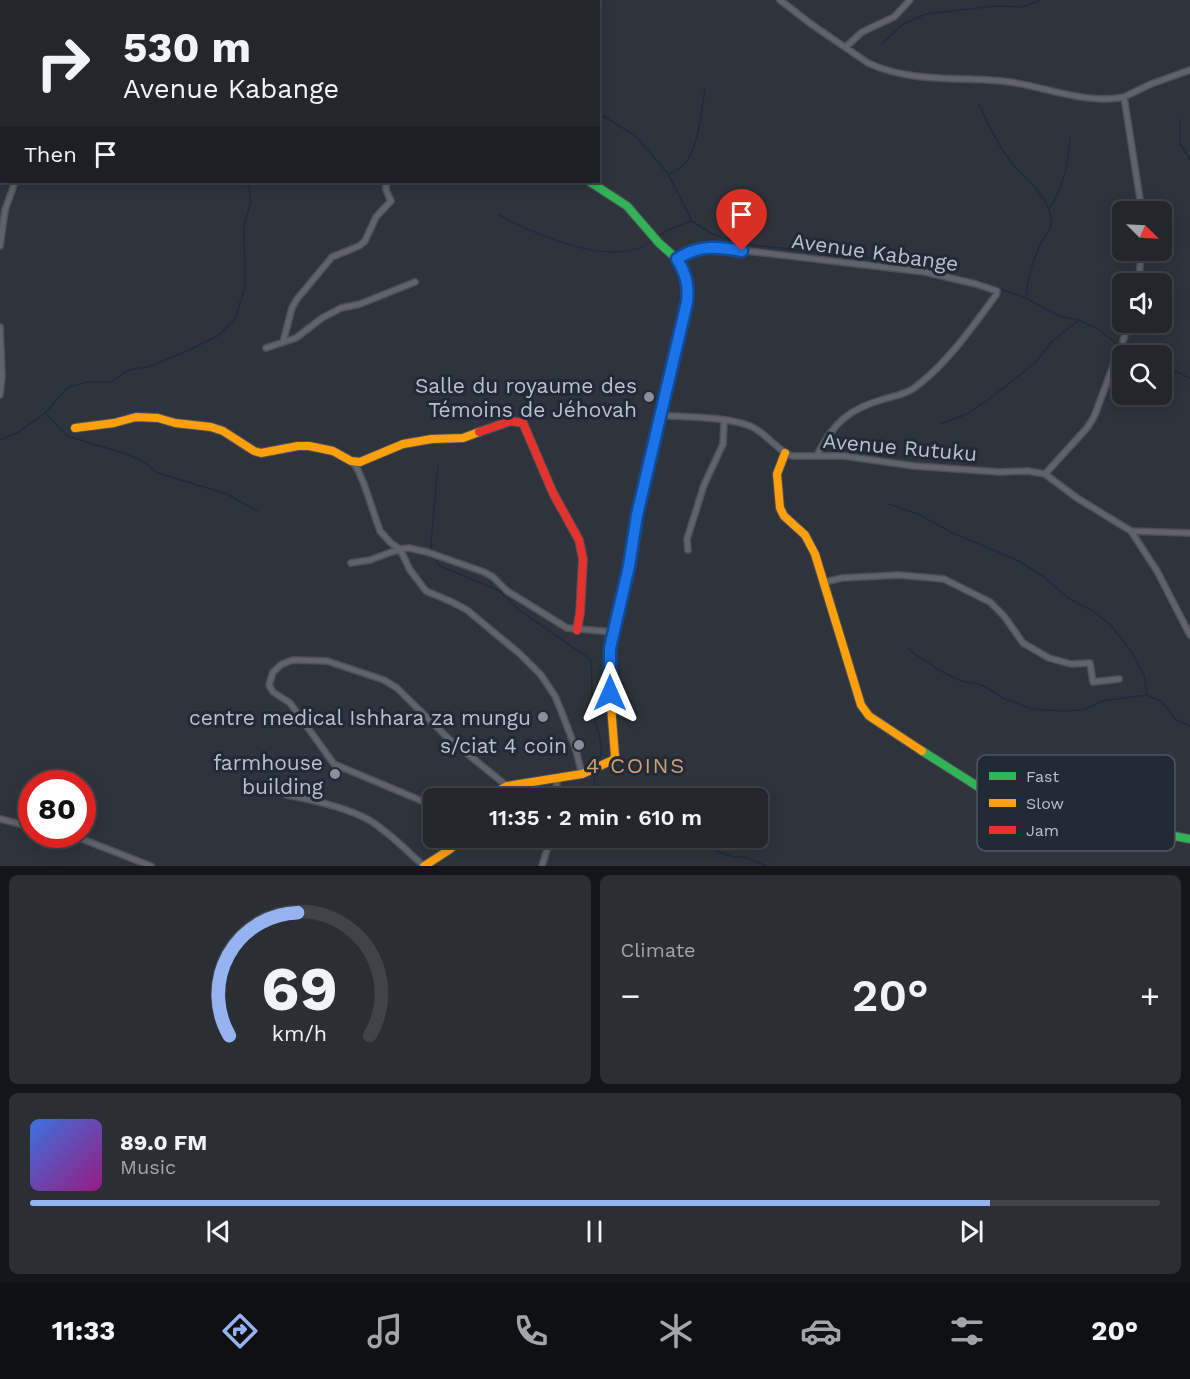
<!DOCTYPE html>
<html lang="en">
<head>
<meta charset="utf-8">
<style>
	:root { --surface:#23272d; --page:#2b2f35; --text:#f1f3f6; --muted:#a3a5aa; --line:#404449; --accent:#95b2f1 }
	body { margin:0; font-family:"Work Sans",sans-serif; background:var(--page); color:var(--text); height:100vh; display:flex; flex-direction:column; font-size:22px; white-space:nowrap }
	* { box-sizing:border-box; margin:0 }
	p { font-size:20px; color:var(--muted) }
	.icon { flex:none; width:33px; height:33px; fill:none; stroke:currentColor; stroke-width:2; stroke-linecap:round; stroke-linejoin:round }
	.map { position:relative; height:866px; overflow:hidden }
	.details { display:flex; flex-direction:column; gap:9px; padding:9px; background:#131519; flex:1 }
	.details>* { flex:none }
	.banner { position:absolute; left:0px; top:0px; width:600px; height:183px; box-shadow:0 3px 15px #0003,0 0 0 2px var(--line); background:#23272d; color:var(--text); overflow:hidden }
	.needle { width:39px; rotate:114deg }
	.tools { position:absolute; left:1112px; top:201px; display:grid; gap:12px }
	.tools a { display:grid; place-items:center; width:60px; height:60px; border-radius:9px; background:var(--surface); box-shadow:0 3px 15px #0003,0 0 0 2px var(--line); font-size:30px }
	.speed { position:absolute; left:18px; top:770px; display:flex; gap:12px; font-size:30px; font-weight:700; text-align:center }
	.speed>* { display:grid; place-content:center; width:78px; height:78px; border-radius:50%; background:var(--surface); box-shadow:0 3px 15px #0003,0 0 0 2px var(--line); line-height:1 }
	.speed .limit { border:9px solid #d22; background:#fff; color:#111 }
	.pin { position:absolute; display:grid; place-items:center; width:51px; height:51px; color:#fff; margin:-62px -26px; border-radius:50% 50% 50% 0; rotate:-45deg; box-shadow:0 0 6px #0007 }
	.pin .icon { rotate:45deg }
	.me { position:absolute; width:66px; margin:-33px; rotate:0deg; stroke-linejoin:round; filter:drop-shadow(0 0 4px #0008) }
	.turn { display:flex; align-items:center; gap:21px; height:126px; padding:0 24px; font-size:27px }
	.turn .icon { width:78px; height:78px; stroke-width:2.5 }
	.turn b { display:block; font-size:42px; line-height:51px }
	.then { display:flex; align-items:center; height:57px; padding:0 24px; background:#0003; gap:12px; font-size:22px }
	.big { font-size:45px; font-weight:600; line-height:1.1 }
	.details .widget { flex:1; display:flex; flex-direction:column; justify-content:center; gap:9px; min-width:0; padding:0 21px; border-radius:9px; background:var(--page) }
	.details .dial { align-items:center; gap:0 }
	.dial svg { height:156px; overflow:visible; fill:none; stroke:var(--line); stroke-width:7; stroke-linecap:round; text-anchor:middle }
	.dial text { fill:var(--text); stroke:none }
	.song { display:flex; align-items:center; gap:18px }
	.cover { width:72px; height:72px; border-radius:9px; background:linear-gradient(135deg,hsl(220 70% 55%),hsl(310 70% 35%)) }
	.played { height:6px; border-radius:3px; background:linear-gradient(90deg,var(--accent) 85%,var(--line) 85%) }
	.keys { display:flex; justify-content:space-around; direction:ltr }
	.heat { display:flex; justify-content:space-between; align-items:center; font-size:33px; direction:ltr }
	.details .tiles { flex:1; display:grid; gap:9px; grid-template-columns:1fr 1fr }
	.widget:last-child { grid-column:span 2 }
	.trip { position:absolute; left:423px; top:788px; width:345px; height:60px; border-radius:9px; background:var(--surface); box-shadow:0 3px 15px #0003,0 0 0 2px var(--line); font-weight:600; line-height:60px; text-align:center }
	.tab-bar { display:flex; height:96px; justify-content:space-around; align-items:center; background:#0e1012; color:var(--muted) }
	.tab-bar .icon { width:42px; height:42px }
	.tab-bar .selected { color:var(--accent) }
	.tab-bar b { font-size:27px; color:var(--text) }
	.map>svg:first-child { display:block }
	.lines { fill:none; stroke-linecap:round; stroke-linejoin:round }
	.stream { stroke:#1f2b3e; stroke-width:1.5 }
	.street-casing { stroke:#4c5058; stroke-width:8 }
	.fast-casing { stroke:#4c5058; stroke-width:10 }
	.slow-casing { stroke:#4c5058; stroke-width:10 }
	.jam-casing { stroke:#4c5058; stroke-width:10 }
	.street { stroke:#60636a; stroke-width:5 }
	.fast { stroke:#30b455; stroke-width:8 }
	.slow { stroke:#ff9f0a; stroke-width:8 }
	.jam { stroke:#e5322d; stroke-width:8 }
	.route-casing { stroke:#114b97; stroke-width:15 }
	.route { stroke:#1a73e8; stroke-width:10 }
	.poi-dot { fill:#8a8f99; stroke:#222a36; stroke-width:2 }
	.labels { text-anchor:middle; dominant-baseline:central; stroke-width:6; stroke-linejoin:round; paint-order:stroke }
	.street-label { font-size:21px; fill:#bbc0cb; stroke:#222a36 }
	.poi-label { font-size:21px; fill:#bbc0cb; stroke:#222a36; text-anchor:end }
	.neighbourhood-label { font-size:22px; letter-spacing:1.5px; fill:#cd9d73; stroke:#222a36 }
	.key { fill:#222a36; stroke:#505763; stroke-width:1.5 }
	.key-label { font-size:16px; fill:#bbc0cb }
</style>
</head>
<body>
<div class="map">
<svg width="1190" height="866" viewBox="0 0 1190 866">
	<rect width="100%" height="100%" fill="#2f343c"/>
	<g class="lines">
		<path class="stream" d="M453 0 454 2
			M882 44 903 24 926 14 994 6 1022 7 1041 0
			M979 104C988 124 997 143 1010 161 1025 180 1053 197 1051 225 1050 232 1043 238 1040 245 1032 262 1027 279 1026 298
			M598 113 636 136 668 174 692 221 714 235 752 245 859 256 932 269 981 282 1026 298 1059 316 1079 320 1098 329 1128 352 1136 356
			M1180 119V144L1190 160
			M668 174C672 172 678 170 681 167 698 154 702 109 705 89
			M1050 208C1064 184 1068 166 1070 138
			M499 215C536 235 612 269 651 242
			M657 237 668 230 691 221
			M1161 365 1190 378
			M46 414 67 436 126 454 142 461 158 473 227 494 257 511
			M940 424 967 414 996 394 1036 362 1052 341 1079 320
			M0 440 19 432 45 413 68 387 88 382H111L128 370 148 367 187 351 219 335 235 319 245 287 244 226 251 201 248 182
			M889 504 918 514 953 533 1017 560 1044 577 1068 598 1091 610 1110 624 1131 651 1144 675 1147 695 1162 702 1175 719 1190 726
			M432 552 431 542 438 466
			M433 556 440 566 500 591 519 610 590 659C594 675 590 693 593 710 595 727 606 745 599 762
			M908 649 937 669 961 681 982 685 1005 699 1032 709 1061 711 1084 710 1102 701 1147 695
			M593 798 595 772
			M706 837 719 852 733 857H745L766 866"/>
		<g class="street-casing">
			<path id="street" d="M780 0 811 24 868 63C913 84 963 76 1010 82 1045 87 1089 105 1124 97L1151 84 1190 70
				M157 2 159 0
				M846 47 862 32 894 17 910 0
				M1124 97 1142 212
				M0 246 5 210 15 182
				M677 259C692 249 703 247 721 248L925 272 976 284 997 291 996 295C974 325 948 362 918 385 909 393 896 396 884 399 849 409 834 422 817 455
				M1138 284 1142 250
				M0 327 2 376 0 395
				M1123 341 1129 322
				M283 342 292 308 297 299 332 257 359 246 365 241 376 217 391 201 386 190V182
				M266 348 296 338 322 318 341 308 360 304 415 282
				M660 415C688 418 725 416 750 426 767 433 776 450 792 456H844L914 466 1000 472 1028 471 1045 474 1077 498 1131 531 1157 571 1190 635
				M351 461 357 468 364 484 380 531 391 543 400 549 410 570 426 591 452 602 467 610 520 654 541 675 555 696 560 708 575 747 582 774
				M1045 474 1087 428 1094 417 1115 361
				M1131 531 1190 533
				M688 550 687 539 704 485 723 444 724 421
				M351 563 370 560 400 549 409 548 427 552 484 572 493 577 507 591 567 628 614 632
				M825 582 842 578 899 575 944 579 990 602 1004 616 1023 643 1049 658 1071 664 1090 663 1093 682 1119 679
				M287 795C314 800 345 807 369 820 389 832 407 851 424 866
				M556 798 557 779
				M434 806 334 764 290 703 273 692 269 685 273 672 282 664 293 660 327 661 384 680 397 688 449 739 507 786
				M0 819 32 827
				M69 834 151 866
				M542 866 551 837"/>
		</g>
		<g class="fast-casing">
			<path id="fast" d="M590 182 627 206 659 243 677 259 689 285 687 302 647 470
				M922 751 985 791 1128 827 1190 839"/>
		</g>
		<g class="slow-casing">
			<path id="slow" d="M75 428 114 423 136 417 158 418 175 423 211 427 223 431 254 451 261 453 298 446H309L333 451 351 461 360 462 403 444 432 439 463 438 479 432
				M785 453 777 474 780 508 784 516 805 535 815 554 861 705 869 716 922 751
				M492 798 498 791 507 786 582 774 613 760 615 756 610 693 611 648 629 566 647 470
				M424 866 449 850 463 837"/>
		</g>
		<g class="jam-casing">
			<path id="jam" d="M400 0 401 2
				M479 432 511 421 523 423 553 493 579 540 583 559 580 613 577 630"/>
		</g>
		<use href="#street" class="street"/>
		<use href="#fast" class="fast"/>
		<use href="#slow" class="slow"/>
		<use href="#jam" class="jam"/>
	</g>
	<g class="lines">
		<g class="route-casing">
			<path id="route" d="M610 693V648L629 566 637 515 687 302C689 285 686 274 677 259 699 244 718 247 742 251"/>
		</g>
		<use href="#route" class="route"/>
	</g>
	<g class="poi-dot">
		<circle cx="649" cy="397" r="6"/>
		<circle cx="543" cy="717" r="6"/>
		<circle cx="579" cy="745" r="6"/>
		<circle cx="335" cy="774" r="6"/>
	</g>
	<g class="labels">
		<g class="street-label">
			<text transform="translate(875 252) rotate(8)">Avenue Kabange</text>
			<text transform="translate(900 447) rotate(5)">Avenue Rutuku</text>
		</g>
		<g class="poi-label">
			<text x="637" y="385">Salle du royaume des<tspan x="637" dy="24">Témoins de Jéhovah</tspan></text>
			<text x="531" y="717">centre medical Ishhara za mungu</text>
			<text x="567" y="745">s/ciat 4 coin</text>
			<text x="323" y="762">farmhouse<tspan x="323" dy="24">building</tspan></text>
		</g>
		<g class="neighbourhood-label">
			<text x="636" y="765">4 COINS</text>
		</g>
	</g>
	<rect x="977" y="755" width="198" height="96" rx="9" class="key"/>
	<rect x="989" y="772" width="27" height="8" fill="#30b455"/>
	<rect x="989" y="799" width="27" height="8" fill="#ff9f0a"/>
	<rect x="989" y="826" width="27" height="8" fill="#e5322d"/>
	<g class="key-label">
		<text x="1026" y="782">Fast</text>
		<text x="1026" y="809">Slow</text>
		<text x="1026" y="836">Jam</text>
	</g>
</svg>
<div class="tools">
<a><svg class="needle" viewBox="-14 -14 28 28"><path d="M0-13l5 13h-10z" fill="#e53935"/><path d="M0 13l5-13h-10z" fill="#a3a5aa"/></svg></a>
<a><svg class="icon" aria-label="sound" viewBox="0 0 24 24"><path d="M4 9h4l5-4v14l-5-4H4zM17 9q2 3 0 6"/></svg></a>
<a><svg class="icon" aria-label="search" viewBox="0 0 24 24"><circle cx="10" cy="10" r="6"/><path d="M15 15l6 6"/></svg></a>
</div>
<div class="speed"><div class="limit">80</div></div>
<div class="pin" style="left:742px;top:251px;background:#d93025"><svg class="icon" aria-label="arrive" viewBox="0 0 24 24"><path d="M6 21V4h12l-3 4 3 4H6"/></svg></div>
<svg class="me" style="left:610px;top:693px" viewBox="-20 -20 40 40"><path d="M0-17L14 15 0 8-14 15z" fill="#1a73e8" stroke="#fff" stroke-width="4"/></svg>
<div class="trip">11:35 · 2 min · 610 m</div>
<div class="banner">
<div class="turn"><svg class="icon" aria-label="right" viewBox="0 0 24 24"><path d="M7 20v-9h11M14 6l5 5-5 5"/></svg><div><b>530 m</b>Avenue Kabange</div></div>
<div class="then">Then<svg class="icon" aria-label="arrive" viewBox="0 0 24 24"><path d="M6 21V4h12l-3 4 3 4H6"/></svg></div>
</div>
</div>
<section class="details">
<div class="tiles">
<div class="widget dial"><svg viewBox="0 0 100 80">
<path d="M14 69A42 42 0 1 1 86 69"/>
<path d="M14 69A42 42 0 0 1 49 6" stroke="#95b2f1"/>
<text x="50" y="56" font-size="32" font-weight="700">69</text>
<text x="50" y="72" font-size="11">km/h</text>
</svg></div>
<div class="widget"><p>Climate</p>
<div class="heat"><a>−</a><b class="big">20°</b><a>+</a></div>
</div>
<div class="widget">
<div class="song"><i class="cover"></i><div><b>89.0 FM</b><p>Music</p></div></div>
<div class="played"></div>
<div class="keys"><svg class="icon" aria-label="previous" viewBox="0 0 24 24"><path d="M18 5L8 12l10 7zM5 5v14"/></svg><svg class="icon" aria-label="pause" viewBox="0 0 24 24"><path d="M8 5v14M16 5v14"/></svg><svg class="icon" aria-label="next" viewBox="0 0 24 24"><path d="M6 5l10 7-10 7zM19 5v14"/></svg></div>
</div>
</div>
</section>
<nav class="tab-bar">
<b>11:33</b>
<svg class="icon selected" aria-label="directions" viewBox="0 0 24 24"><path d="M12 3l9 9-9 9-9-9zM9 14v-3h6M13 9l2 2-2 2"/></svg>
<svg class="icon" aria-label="music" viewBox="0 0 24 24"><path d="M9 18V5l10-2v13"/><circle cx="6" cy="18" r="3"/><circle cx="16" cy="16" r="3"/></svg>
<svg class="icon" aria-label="phone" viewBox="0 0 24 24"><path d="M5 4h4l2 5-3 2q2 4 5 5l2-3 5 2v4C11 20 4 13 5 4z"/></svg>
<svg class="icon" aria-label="climate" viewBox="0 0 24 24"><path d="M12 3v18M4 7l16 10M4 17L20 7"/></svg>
<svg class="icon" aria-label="car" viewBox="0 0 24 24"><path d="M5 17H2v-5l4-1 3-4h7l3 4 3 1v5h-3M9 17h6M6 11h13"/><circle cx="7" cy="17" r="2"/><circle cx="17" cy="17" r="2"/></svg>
<svg class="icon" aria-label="filters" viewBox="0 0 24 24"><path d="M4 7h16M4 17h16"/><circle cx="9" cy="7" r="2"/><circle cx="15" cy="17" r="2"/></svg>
<b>20°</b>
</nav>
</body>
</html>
